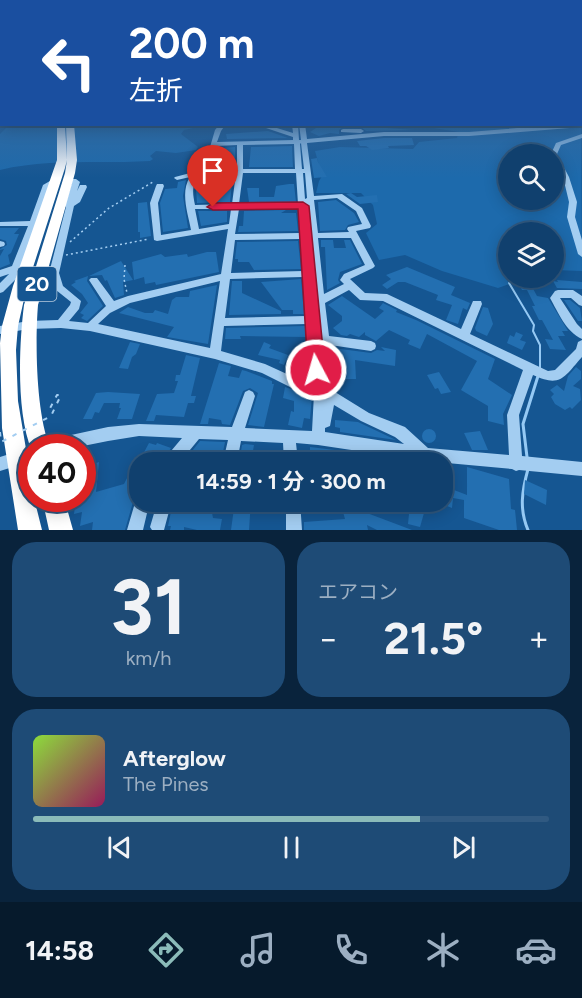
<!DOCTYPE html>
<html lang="ja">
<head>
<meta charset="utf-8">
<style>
	:root { --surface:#10406e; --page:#1e4b76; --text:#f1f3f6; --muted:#9cafc2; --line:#305981; --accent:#8bbbb9 }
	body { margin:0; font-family:Figtree,"Noto Sans JP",sans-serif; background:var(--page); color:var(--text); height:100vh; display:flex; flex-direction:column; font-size:22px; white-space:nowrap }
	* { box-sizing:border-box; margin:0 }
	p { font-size:20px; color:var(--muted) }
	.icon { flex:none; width:33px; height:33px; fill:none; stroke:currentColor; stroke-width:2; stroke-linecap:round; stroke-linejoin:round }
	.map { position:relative; height:530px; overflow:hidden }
	.sheet { display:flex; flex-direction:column; gap:12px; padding:12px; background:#09233c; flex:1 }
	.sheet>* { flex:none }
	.banner { position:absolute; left:0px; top:0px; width:582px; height:126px; box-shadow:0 3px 15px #0003,0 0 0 2px var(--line); background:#1a4fa0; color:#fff; overflow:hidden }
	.controls { position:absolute; left:498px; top:144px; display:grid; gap:12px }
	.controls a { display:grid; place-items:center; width:66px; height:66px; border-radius:50%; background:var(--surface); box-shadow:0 3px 15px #0003,0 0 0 2px var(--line); font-size:30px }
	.speed { position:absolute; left:18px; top:434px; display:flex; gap:12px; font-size:30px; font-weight:700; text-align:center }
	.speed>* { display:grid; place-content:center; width:78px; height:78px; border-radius:50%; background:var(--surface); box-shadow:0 3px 15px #0003,0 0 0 2px var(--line); line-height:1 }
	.speed .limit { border:9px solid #d22; background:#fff; color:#111 }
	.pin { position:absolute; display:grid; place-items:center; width:51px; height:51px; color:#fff; margin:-62px -26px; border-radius:50% 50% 50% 0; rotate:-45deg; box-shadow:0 0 6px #0007 }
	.pin .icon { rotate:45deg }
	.me { position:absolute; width:66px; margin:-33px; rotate:354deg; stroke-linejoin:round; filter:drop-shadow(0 0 4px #0008) }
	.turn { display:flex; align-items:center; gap:21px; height:126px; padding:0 30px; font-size:27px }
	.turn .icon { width:78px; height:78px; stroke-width:2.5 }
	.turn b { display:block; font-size:42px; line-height:51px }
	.big { font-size:45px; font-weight:700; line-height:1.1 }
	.sheet .widget { flex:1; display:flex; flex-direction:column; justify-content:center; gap:9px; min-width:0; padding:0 21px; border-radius:24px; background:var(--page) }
	.sheet .dial { align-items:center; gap:0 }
	.dial b { font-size:78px; line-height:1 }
	.song { display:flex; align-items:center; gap:18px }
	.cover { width:72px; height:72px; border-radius:9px; background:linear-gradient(135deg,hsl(90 70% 55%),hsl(330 70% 35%)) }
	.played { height:6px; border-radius:3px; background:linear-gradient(90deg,var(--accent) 75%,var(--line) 75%) }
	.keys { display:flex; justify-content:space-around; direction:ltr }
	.heat { display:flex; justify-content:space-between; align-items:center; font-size:33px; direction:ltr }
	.sheet .tiles { flex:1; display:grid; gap:12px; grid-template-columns:1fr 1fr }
	.widget:last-child { grid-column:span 2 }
	.trip { position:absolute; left:129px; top:452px; width:324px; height:60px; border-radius:24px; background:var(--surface); box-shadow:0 3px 15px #0003,0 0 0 2px var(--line); font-weight:700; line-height:60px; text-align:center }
	.tabs { display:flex; height:96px; justify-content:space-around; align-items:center; background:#061a2c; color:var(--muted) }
	.tabs .icon { width:42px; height:42px }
	.tabs .on { color:var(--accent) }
	.tabs b { font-size:27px; color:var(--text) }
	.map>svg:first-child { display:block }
	.green { fill:#1d6aac; fill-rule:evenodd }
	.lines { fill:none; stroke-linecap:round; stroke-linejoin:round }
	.stream-far1 { stroke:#95c9f4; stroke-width:2 }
	.stream { stroke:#95c9f4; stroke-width:3 }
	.building { fill:#236fb1 }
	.path { stroke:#a3cdf1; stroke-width:1.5; stroke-dasharray:2 3; stroke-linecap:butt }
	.minor { fill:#a3cdf1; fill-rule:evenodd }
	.highway { fill:#fff; fill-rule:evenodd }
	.path-bridge { stroke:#a3cdf1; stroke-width:2; stroke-dasharray:4.5 7; stroke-linecap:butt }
	.route { fill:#e11d48; stroke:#92132f; stroke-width:1.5 }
	.labels { text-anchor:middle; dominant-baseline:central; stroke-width:6; stroke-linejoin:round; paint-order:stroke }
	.shield { fill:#155692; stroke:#b9ccde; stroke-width:1.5 }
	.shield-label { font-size:20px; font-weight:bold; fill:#fff }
</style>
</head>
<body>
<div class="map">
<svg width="582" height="530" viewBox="0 0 582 530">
	<rect width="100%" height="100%" fill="#155692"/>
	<path class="green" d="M581 103 582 271 554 270V232H508V278H527L498 288 442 271 405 255 379 260 366 233 377 224 373 205 361 193H316L319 181 322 176 315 151 340 147 413 149 419 142 457 138 459 132 414 125 580 124ZM508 154H554V200H508Z
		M10 124 208 125 184 130 181 134 198 147 196 150 176 153 156 151 150 156 153 159 150 161C100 164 49 158 0 170V134Z"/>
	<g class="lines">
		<path class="stream-far1" d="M509 283 534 325 533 331 540 345V370"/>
		<path class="stream" d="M527 457 523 424 538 376
			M528 469C522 491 519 509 528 530"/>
	</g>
	<path class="building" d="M322 124 385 125 386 128 415 130 366 131 361 127H343L339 130V134L330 133 319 136 310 132Z
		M268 131 288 138 227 139 226 134Z
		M384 138H412L414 145 388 146 389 148 372 150 366 146H360L357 141Z
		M292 146 293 167H249L251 147Z
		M235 147V167H216L221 148Z
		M317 158 318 162 327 177 314 178 311 159Z
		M201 175H233L230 202 197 203 196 189Z
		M186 180 183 196 188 228 163 232 160 203 165 189 177 188 178 182Z
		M289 184H294L296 202H249L247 188H259V197H274L276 186Z
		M351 193 357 197 377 195 378 202 360 204 346 194Z
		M336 200 354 213 359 222 348 225 345 230 320 231 318 202Z
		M147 202 151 236 140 238V232H138V203Z
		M286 210 281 213H296L298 231 238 232 239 226H243L244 211Z
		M198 211H227V222L201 226Z
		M0 228H19L14 234H19L11 253 8 255 10 264 0 268V256L4 249 0 250V249L7 245 6 241 0 239Z
		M321 240H333L334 248H346L344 240H350L362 264 340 272 338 280 340 283 327 290 325 247H321Z
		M298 241 301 269 254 270 249 262H238V259H235L237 242Z
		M207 252H216L219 272 156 285 155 282 145 284 144 277 134 280 132 262 161 254 165 257 187 254 188 257Z
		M121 261 133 280 123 282 124 295 115 298 107 280 105 281 102 275 89 276Z
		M407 267 455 287 451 295 470 303 467 310 463 308 458 324 446 320 452 305 436 300 438 295 405 282H398L387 289 382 285 391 279 386 275Z
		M88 276 87 281 103 306 87 321 81 318 84 315 80 313 88 303 82 294 71 285 76 282 74 281Z
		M301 279 304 314H293V310H282L261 282Z
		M557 280 582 282V289L557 288 553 281 558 282Z
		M232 281H242V293L281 311V314L229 315Z
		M518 282 530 283 537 296 548 298 568 331H562L565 336H558L566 350 550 349 545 339 553 340 542 320H539L532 306H535L527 290H522Z
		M217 285 208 344 167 337 174 327 119 313 128 307 145 313H153L155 310 168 314 172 300 176 297H189L190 291Z
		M342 296 375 319 384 311 379 308 383 303 397 310 396 312 416 320 495 359 488 379 512 395 503 414 504 425 488 421V406L461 390 477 361 427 334 420 349 408 344 410 340 389 330 376 341 365 335V332L359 337 350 334 347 336 341 335 333 328 342 321V316L328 305Z
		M564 300H570L580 308 582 321H578Z
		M483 307 488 308 493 324 487 336 476 331 475 328Z
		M305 326 306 337 240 336 241 339H225L226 328Z
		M516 332 523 335 520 340 526 342 522 350 507 343 510 335 514 337Z
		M130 342 140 344 136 354 132 357 128 369 119 368Z
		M264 342 271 345 269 348 288 355 284 365 279 363 280 360 258 355Z
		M381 347 396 350 395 366 355 360 356 379H344L343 372H335L333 348 371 353 377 350 385 351Z
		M186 355 200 358 191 396H196L194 403H188L184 417 156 415 154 421H146L157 394 174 393 178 381H175L176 375H180Z
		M219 363 231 366 228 376 239 378 242 370 246 371 272 381V384H274L264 427 248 425 258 393 250 388 243 391 230 425 222 424 221 420 209 418 208 424H200Z
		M576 367 581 371V379L573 386 580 389 581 400 572 409 570 407 565 410 555 404 551 397 554 394 550 390 557 385 564 391 568 376Z
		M439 372 451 392 441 394 438 388 435 389 427 375Z
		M285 387 312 396 310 419 304 418 302 428 288 425 291 411 294 412V401L283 398Z
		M108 392 140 394 132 419H117L121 408H119L120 403H104L99 413 95 412 92 419H83L96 393Z
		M335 420 358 422 396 440 340 432V428L335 427Z
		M422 436a7 7 0 1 1 14 0a7 7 0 1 1-14 0Z
		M480 431 488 450H472L464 433Z
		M200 441 225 442 221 462H190L192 451Z
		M149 443 156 445 157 443 171 448 162 462H140V493L135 495 125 530H92L93 522 80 526 82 512 74 514 76 498H82V449L89 447 88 466 99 462 96 492 124 484 131 470 134 471Z
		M245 444 254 445 251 462H239L242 445Z
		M310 447 335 450V462H316V451H310Z
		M348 452 356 455 416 462H361L360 459 348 458Z
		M442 465 452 466 454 490 467 495V467L509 479 511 509 515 510 517 530H499L464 518V500L453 498 452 508 447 506V497L442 496Z
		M525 480 547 490 546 505 524 494Z
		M192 501H213L211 507 213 518 222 519 220 530H197L184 527V530H170L171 526H168L172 507 176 503 192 504Z
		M235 501H251L249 530H231Z
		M340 501H364L367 513 412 530H377L367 525 368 530H304V522L345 519Z
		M410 504 424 513 420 527 408 524Z"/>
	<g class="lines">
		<path class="path" d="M70 242 109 208 153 182
			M66 255 149 239
			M125 265 124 279 127 293"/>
		<path class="minor" d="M0 107H2V110L0 111Z
			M580 123H582V127L469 136H384L307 143 314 196 342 194 362 208 371 226 370 228 356 231 375 266 373 268 350 279 365 293 387 294 461 329 473 301H481L482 304 470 334 548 371 555 370 576 349 578 342 582 340V357C564 377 561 388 533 375L519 415 522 456 582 462V476L519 470 516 471 512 469 425 461 318 445 296 443 298 462H284L283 443 241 441 237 462H223L228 440 199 439 180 462H164L166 457 182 438 139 436 108 441 78 447H41L43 442 48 440 108 427 139 424 232 427 245 392 249 390 253 392 255 396 245 428 312 431 314 394 294 389 262 373 215 359 90 331 61 328 28 329 0 334V326L28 321 58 320 70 305 71 302 56 290 49 273 66 207 65 206 72 182 71 180 72 179H76L80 182 77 191 80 185H86L87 187 80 202 74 206 59 273 63 286 81 301 79 309 69 321 88 323 106 306 89 280 91 278H97L114 301 128 296 221 274 228 229 157 241 154 240 150 203 156 186 157 184H163L164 186 158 203 161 235 191 230C188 214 180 192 190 177L177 180 174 178 175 177 194 172 208 154 215 130 220 124H226L221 131 217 142 293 140V137L254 124H264L293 133 292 124H298L299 140H301L299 124H305L307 139 384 132H469ZM301 143 304 169H302L300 144ZM294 144 295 169H243V145ZM237 145V169H203L214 154 216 146ZM200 173H236L232 204 195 205C192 191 192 185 200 173ZM243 173H296L298 204H239ZM303 173H305L307 198 305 199ZM337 198 356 211 362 224 348 227 347 229 349 232 318 233 314 200ZM307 204 310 233H308L306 207ZM298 208 300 233 235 234 239 209ZM195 209H231L229 224 199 229ZM309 238H310L315 299ZM318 238H351L365 265 344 274 340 280 344 284 324 294ZM300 239 303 271 231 273 235 240ZM303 277 306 316 225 318 230 279ZM220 281 210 348 98 324 110 313 130 303ZM349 290 360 300 383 301 523 370 507 415 509 455 428 448 405 427 369 413 335 392 330 345 371 351 375 349 376 346 375 343 371 341 329 336 325 303ZM307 324 313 383 300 380 265 364 221 351 224 326ZM334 405 361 421 395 437 404 444 325 432V428L330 426Z
			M343 129H361L364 131 361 133 341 132V130Z
			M582 134V138L561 145 557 154 569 177 577 202 575 217 582 240V257L578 254 567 217 569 202 563 177 554 159V154H551L556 143Z
			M50 181 54 183 50 186 17 278 3 292 0 293V283L9 274 0 277V270L12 266 28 226H0V222L30 221 43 185Z
			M0 241 4 242 5 244 4 246 0 247Z
			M558 290H573L582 296V306L579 305 571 298H560L577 324 582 329V339C566 332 558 312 550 298L555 291Z
			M32 447V461L0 471V457Z
			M140 495V501H170L171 504 164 530H152L150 527 155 510 148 509 143 530H127L137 496Z
			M215 501H229L225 511 220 513 215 511 213 506Z
			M286 501H300L302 530H286Z"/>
		<path class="highway" d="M57 124H65L67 160 65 168 27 286 18 326 16 350 18 401 32 485V498H34L42 530H18L2 428 0 343 2 326 13 286 57 160Z
			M66 124H74L77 160 75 173 38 305C35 342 36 413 50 447H32V451C16 414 19 345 24 305L65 173 67 160Z
			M42 498H64L73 530H49Z"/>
		<path class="path-bridge" d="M0 432 1 442 51 416 61 395H57L48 412"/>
	</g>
	<linearGradient id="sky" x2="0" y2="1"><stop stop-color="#0c2f50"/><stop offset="0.58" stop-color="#35689d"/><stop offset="1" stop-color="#35689d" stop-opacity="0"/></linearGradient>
	<rect width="582" height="178" fill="url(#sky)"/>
	<path class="route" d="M303 202 309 206 325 370 323 376 316 378 310 376 308 370 298 209 213 210 207 207 213 203Z"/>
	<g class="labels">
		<rect class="shield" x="17.5" y="267" width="39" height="34" rx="4.5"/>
		<g class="shield-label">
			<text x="37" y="284">20</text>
		</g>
	</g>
</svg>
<div class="controls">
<a><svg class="icon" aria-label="search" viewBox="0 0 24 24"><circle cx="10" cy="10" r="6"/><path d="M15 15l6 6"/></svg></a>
<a><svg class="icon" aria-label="layers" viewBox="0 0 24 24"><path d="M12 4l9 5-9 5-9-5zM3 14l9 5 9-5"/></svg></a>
</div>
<div class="speed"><div class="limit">40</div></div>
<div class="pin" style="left:213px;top:207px;background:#d93025"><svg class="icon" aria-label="arrive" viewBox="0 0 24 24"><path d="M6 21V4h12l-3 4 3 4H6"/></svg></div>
<svg class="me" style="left:316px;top:370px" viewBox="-20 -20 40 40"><circle r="17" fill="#e11d48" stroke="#fff" stroke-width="3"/><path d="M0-11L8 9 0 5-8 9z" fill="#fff"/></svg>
<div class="trip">14:59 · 1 分 · 300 m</div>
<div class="banner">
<div class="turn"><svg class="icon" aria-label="left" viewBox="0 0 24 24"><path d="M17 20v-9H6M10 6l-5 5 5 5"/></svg><div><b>200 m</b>左折</div></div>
</div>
</div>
<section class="sheet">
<div class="tiles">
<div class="widget dial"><b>31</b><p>km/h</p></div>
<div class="widget"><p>エアコン</p>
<div class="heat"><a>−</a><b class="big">21.5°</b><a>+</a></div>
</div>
<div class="widget">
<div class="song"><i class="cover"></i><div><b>Afterglow</b><p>The Pines</p></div></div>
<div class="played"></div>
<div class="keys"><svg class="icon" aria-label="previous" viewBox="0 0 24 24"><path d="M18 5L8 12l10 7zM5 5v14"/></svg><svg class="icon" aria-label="pause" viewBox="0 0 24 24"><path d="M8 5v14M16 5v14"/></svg><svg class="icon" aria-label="next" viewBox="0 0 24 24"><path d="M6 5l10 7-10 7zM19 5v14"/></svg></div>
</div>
</div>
</section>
<nav class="tabs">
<b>14:58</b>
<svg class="icon on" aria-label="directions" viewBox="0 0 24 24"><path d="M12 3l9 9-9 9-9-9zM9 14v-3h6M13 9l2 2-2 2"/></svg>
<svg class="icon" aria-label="music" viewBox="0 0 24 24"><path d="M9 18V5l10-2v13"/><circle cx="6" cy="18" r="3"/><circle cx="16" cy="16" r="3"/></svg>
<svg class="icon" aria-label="phone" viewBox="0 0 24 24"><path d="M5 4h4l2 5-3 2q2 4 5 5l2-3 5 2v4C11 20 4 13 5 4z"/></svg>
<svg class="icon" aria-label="climate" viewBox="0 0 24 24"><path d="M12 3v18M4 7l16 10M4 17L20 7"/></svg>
<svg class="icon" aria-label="car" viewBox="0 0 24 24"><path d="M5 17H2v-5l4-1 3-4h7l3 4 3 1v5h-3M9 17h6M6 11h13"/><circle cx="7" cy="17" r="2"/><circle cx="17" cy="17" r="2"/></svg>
</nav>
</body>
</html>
